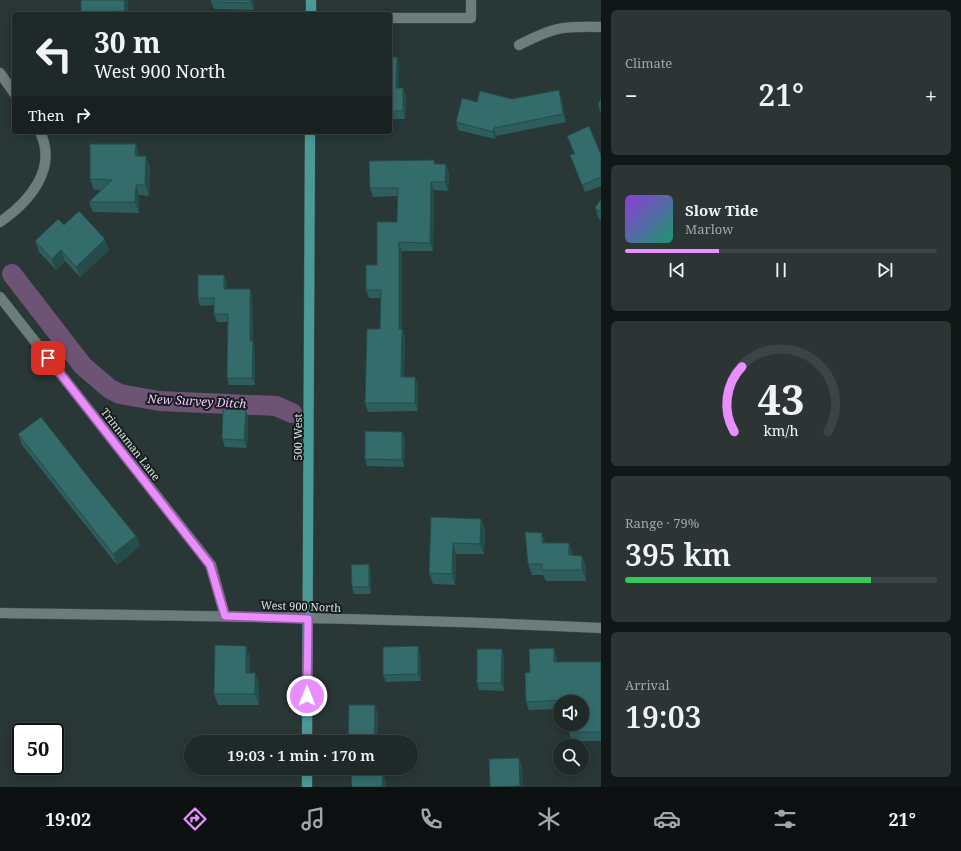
<!DOCTYPE html>
<html lang="en">
<head>
<meta charset="utf-8">
<style>
	:root { --surface:#1f2928; --page:#2c3534; --text:#f1f3f6; --muted:#a1a6a8; --line:#3c4545; --accent:#e98efe }
	body { margin:0; font-family:"Noto Serif",serif; background:var(--page); color:var(--text); height:100vh; display:flex; flex-direction:column; font-size:15px; white-space:nowrap }
	* { box-sizing:border-box; margin:0 }
	p { font-size:13px; color:var(--muted) }
	.icon { flex:none; width:22px; height:22px; fill:none; stroke:currentColor; stroke-width:2; stroke-linecap:round; stroke-linejoin:round }
	.map { position:relative; flex:1; overflow:hidden }
	.sheet { display:flex; flex-direction:column; gap:10px; padding:10px; background:#111716; width:360px }
	.sheet>* { flex:none }
	.top-card { position:absolute; left:12px; top:12px; width:380px; height:122px; border-radius:4px; box-shadow:0 2px 10px #0003,0 0 0 1px var(--line); background:#1f2928; color:var(--text); overflow:hidden }
	.tools { position:absolute; left:553px; top:695px; display:grid; gap:8px }
	.tools a { display:grid; place-items:center; width:36px; height:36px; border-radius:50%; background:var(--surface); box-shadow:0 2px 10px #0003,0 0 0 1px var(--line); font-size:20px }
	.speed { position:absolute; left:12px; top:723px; display:flex; gap:8px; font-size:20px; font-weight:700; text-align:center }
	.speed>* { display:grid; place-content:center; width:52px; height:52px; border-radius:50%; background:var(--surface); box-shadow:0 2px 10px #0003,0 0 0 1px var(--line); line-height:1 }
	.speed .limit { border:2px solid #111; border-radius:6px; background:#fff; color:#111 }
	.pin { position:absolute; display:grid; place-items:center; width:34px; height:34px; color:#fff; margin:-17px; border-radius:8px; box-shadow:0 2px 6px #0006 }
	.me { position:absolute; width:44px; margin:-22px; rotate:0deg; stroke-linejoin:round; filter:drop-shadow(0 0 3px #0008) }
	.turn { display:flex; align-items:center; gap:14px; height:84px; padding:0 16px; font-size:18px }
	.turn .icon { width:52px; height:52px; stroke-width:2.5 }
	.turn b { display:block; font-size:28px; line-height:34px }
	.then { display:flex; align-items:center; height:38px; padding:0 16px; background:#0003; gap:8px; font-size:15px }
	.big { font-size:30px; font-weight:600; line-height:1.1 }
	.sheet .widget { flex:1; display:flex; flex-direction:column; justify-content:center; gap:6px; min-width:0; padding:0 14px; border-radius:6px; background:var(--page) }
	.sheet .dial { align-items:center; gap:0 }
	.dial svg { height:104px; overflow:visible; fill:none; stroke:var(--line); stroke-width:7; stroke-linecap:round; text-anchor:middle }
	.dial text { fill:var(--text); stroke:none }
	.song { display:flex; align-items:center; gap:12px }
	.cover { width:48px; height:48px; border-radius:6px; background:linear-gradient(135deg,hsl(270 70% 55%),hsl(160 70% 35%)) }
	.played { height:4px; border-radius:2px; background:linear-gradient(90deg,var(--accent) 30%,var(--line) 30%) }
	.keys { display:flex; justify-content:space-around; direction:ltr }
	.heat { display:flex; justify-content:space-between; align-items:center; font-size:22px; direction:ltr }
	.charge { height:6px; border-radius:3px; background:linear-gradient(90deg,#34c759 79%,var(--line) 0) }
	.trip { position:absolute; left:184px; top:735px; width:234px; height:40px; border-radius:20px; background:var(--surface); box-shadow:0 2px 10px #0003,0 0 0 1px var(--line); font-weight:600; line-height:40px; text-align:center }
	.tab-bar { display:flex; height:64px; justify-content:space-around; align-items:center; background:#0c1010; color:var(--muted) }
	.tab-bar .icon { width:28px; height:28px }
	.tab-bar .selected { color:var(--accent) }
	.tab-bar b { font-size:18px; color:var(--text) }
	main { display:flex; flex:1; min-height:0 }
	.map>svg:first-child { display:block }
	.lines { fill:none; stroke-linecap:round; stroke-linejoin:round }
	.canal { stroke:#6e5474; stroke-width:20 }
	.minor-casing { stroke:#495454; stroke-width:11 }
	.major-casing { stroke:#495454; stroke-width:11 }
	.minor { stroke:#6d7d7c; stroke-width:10 }
	.major { stroke:#4a9a99; stroke-width:10 }
	.wall { fill:#2d5d5c }
	.shaded-wall { fill:#244c4b }
	.building { fill:#346c6b; stroke:#244c4b }
	.route-casing { stroke:#975ca5; stroke-width:10 }
	.route { stroke:#e98efe; stroke-width:7 }
	.labels { text-anchor:middle; dominant-baseline:central; stroke-width:4; stroke-linejoin:round; paint-order:stroke }
	.street-label { font-size:11px; fill:#d8e0e0; stroke:#171d1d }
	.water-label { font-size:12px; font-style:italic; fill:#f3c7fe; stroke:#171d1d }
</style>
</head>
<body>
<main>
<div class="map">
<svg width="601" height="787" viewBox="0 0 601 787">
	<rect width="100%" height="100%" fill="#293736"/>
	<g class="lines">
		<path class="canal" d="M12 274 83 366 110 389 120 394 159 401 276 406 292 413"/>
		<g class="minor-casing">
			<path id="minor" d="M390 18H471V0
				M519 45C554 27 562 26 601 27
				M0 73 14 93
				M0 222C29 202 58 169 40 132
				M0 297 211 565 225 616
				M0 613C200 616 401 618 601 628"/>
		</g>
		<g class="major-casing">
			<path id="major" d="M311 14V0
				M307 742 310 132
				M307 787V768"/>
		</g>
		<use href="#minor" class="minor"/>
		<use href="#major" class="major"/>
	</g>
	<path class="wall" d="M128 0V14H81Z
		M254 0V10L214 9 211 2Z
		M390 57 399 64V88L406 95 405 119H390Z
		M559 90 561 97 566 122 496 136 495 139 458 130 456 122 477 102 512 99Z
		M601 98V114L598 105Z
		M567 136 601 155V186L585 192 570 155 574 154Z
		M136 144 139 156H146L150 167 149 196 139 195V213L93 212 89 202 101 190H94L90 179Z
		M434 160 435 164 449 172 448 191 434 190 433 251H402V329L405 337 404 377 418 385V411L368 412 365 403 380 329 381 298H369L366 290 377 265 397 222 398 196 373 197 370 188Z
		M601 199V220L599 219 595 208Z
		M64 225 109 250 80 277 65 261 56 270 39 252 35 241Z
		M227 282V289H250L252 296 253 342 255 349V385H229L227 378 228 322H217L214 314V305L200 306 198 298Z
		M248 417 247 448 225 447 222 439Z
		M402 432 405 439 404 467 367 466 365 459Z
		M18 434 92 482 136 536 140 546 117 565 22 445Z
		M431 517 481 519 485 529 484 554H456L455 585 433 584 429 573Z
		M546 543H569L573 555 582 556 586 566V581H546L543 575H532L528 564Z
		M371 572V594H354L352 587Z
		M418 646 420 653 421 681 386 682 383 675Z
		M502 649 504 657V691L479 690 477 683Z
		M250 656V673H255L259 684V705H218L214 694Z
		M557 657V662H601V741H572L569 732 582 702H560V709L529 710 526 702 530 672Z
		M209 768H256L257 776H212Z"/>
	<path class="shaded-wall" d="M124 0H128V14H126L125 11Z
		M251 0H254V10L251 3Z
		M397 57 399 64V95L396 88Z
		M403 88 406 95 405 119 403 111Z
		M559 90 561 97 566 122 563 114Z
		M494 128 496 136 495 139 493 132Z
		M136 144 139 155V167L135 156Z
		M146 156 150 167 149 196 145 185Z
		M446 164 449 172 448 191 445 182Z
		M431 182 434 190 433 251 430 243Z
		M136 185 139 195V213L135 202Z
		M105 239 109 250 80 277 76 267Z
		M399 242 402 251V329L405 337 404 385 401 377 399 329Z
		M61 250 65 261 56 270 52 259Z
		M224 275 227 282V296L224 289Z
		M250 289 252 296 253 342 255 349V385L252 378 250 341Z
		M415 377 418 385V411L415 403Z
		M246 410 248 417 247 448 244 440Z
		M402 432 405 439 404 467 402 460Z
		M481 519 485 529 484 554 480 544Z
		M542 533 546 543H542Z
		M136 536 140 546 117 565 113 554Z
		M453 543 456 554 455 585 452 574Z
		M569 543 573 554V566L569 555Z
		M582 556 586 566V581L582 570Z
		M369 564 371 572V594L369 587Z
		M246 646 250 656V683L246 673Z
		M418 646 420 653 421 681 418 674Z
		M554 648 557 657 558 671 554 662Z
		M502 649 504 657V691L501 683Z
		M255 673 259 684V705L255 694Z
		M375 705 378 714V742H374Z
		M519 758 522 765 523 787H521Z
		M254 768H256L257 776Z
		M374 768H377V782L374 773Z
		M383 773 386 781V787H382Z"/>
	<path class="building" d="M81 0H124L125 11 108 12V14H81Z
		M211 0H251V3L211 2Z
		M390 57H397L396 88H403V111H390Z
		M559 90 563 114 494 128 493 132 456 122 462 98 477 102 480 91 512 99Z
		M601 98V106L598 105Z
		M589 126 601 155V177L582 185 570 155 575 154 567 136Z
		M90 144H136L135 156H146L145 185H136L135 202H89L112 180 90 179Z
		M434 160V164H446L445 182H431L430 243 399 242V329H402L401 377H415V403H365L367 329H380L381 290H366V265H377V222H397L398 188H370L369 161Z
		M601 199V212L595 208Z
		M79 211 105 239 76 267 61 250 52 259 35 241 58 219 64 225Z
		M198 275H224V289H250V341H253L252 378H227L228 314H214V298H198Z
		M223 409 246 410 244 440 222 439Z
		M41 417 92 482 136 536 113 554 18 434Z
		M365 431 402 432V460L365 459Z
		M431 517 481 519 480 544 453 543 452 574 429 573Z
		M525 532 542 533V543H569V555L582 556V570H542V564H528Z
		M369 564V587H352L351 565Z
		M215 645 246 646V673H255V694H214Z
		M418 646V674L383 675V647Z
		M554 648V662H601V732H569V724H582V702H569V700L526 702 525 673 530 672 529 649Z
		M477 649H502L501 683H477Z
		M349 705H375L374 742H348Z
		M209 741H225V742H209Z
		M519 758 520 786 490 787 489 759Z
		M209 768H254V769H209Z
		M351 768H374V773H383L382 787H352Z"/>
	<g class="lines">
		<g class="route-casing">
			<path id="route" d="M48 358 210 565 225 616 308 619 307 696"/>
		</g>
		<use href="#route" class="route"/>
	</g>
	<g class="labels">
		<g class="street-label">
			<text transform="translate(297 437) rotate(-90)">500 West</text>
			<text transform="translate(131 444) rotate(52)">Trinnaman Lane</text>
			<text transform="translate(301 606) rotate(2)">West 900 North</text>
		</g>
		<g class="water-label">
			<text transform="translate(197 401) rotate(3)">New Survey Ditch</text>
		</g>
	</g>
</svg>
<div class="tools">
<a><svg class="icon" aria-label="sound" viewBox="0 0 24 24"><path d="M4 9h4l5-4v14l-5-4H4zM17 9q2 3 0 6"/></svg></a>
<a><svg class="icon" aria-label="search" viewBox="0 0 24 24"><circle cx="10" cy="10" r="6"/><path d="M15 15l6 6"/></svg></a>
</div>
<div class="speed"><div class="limit">50</div></div>
<div class="pin" style="left:48px;top:358px;background:#d93025"><svg class="icon" aria-label="arrive" viewBox="0 0 24 24"><path d="M6 21V4h12l-3 4 3 4H6"/></svg></div>
<svg class="me" style="left:307px;top:696px" viewBox="-20 -20 40 40"><circle r="17" fill="#e98efe" stroke="#fff" stroke-width="3"/><path d="M0-11L8 9 0 5-8 9z" fill="#fff"/></svg>
<div class="trip">19:03 · 1 min · 170 m</div>
<div class="top-card">
<div class="turn"><svg class="icon" aria-label="left" viewBox="0 0 24 24"><path d="M17 20v-9H6M10 6l-5 5 5 5"/></svg><div><b>30 m</b>West 900 North</div></div>
<div class="then">Then<svg class="icon" aria-label="right" viewBox="0 0 24 24"><path d="M7 20v-9h11M14 6l5 5-5 5"/></svg></div>
</div>
</div>
<section class="sheet">
<div class="widget"><p>Climate</p>
<div class="heat"><a>−</a><b class="big">21°</b><a>+</a></div>
</div>
<div class="widget">
<div class="song"><i class="cover"></i><div><b>Slow Tide</b><p>Marlow</p></div></div>
<div class="played"></div>
<div class="keys"><svg class="icon" aria-label="previous" viewBox="0 0 24 24"><path d="M18 5L8 12l10 7zM5 5v14"/></svg><svg class="icon" aria-label="pause" viewBox="0 0 24 24"><path d="M8 5v14M16 5v14"/></svg><svg class="icon" aria-label="next" viewBox="0 0 24 24"><path d="M6 5l10 7-10 7zM19 5v14"/></svg></div>
</div>
<div class="widget dial"><svg viewBox="0 0 100 80">
<path d="M14 69A42 42 0 1 1 86 69"/>
<path d="M14 69A42 42 0 0 1 20 19" stroke="#e98efe"/>
<text x="50" y="56" font-size="32" font-weight="700">43</text>
<text x="50" y="72" font-size="11">km/h</text>
</svg></div>
<div class="widget"><p>Range · 79%</p><b class="big">395 km</b><div class="charge"></div></div>
<div class="widget"><p>Arrival</p><b class="big">19:03</b></div>
</section>
</main>
<nav class="tab-bar">
<b>19:02</b>
<svg class="icon selected" aria-label="directions" viewBox="0 0 24 24"><path d="M12 3l9 9-9 9-9-9zM9 14v-3h6M13 9l2 2-2 2"/></svg>
<svg class="icon" aria-label="music" viewBox="0 0 24 24"><path d="M9 18V5l10-2v13"/><circle cx="6" cy="18" r="3"/><circle cx="16" cy="16" r="3"/></svg>
<svg class="icon" aria-label="phone" viewBox="0 0 24 24"><path d="M5 4h4l2 5-3 2q2 4 5 5l2-3 5 2v4C11 20 4 13 5 4z"/></svg>
<svg class="icon" aria-label="climate" viewBox="0 0 24 24"><path d="M12 3v18M4 7l16 10M4 17L20 7"/></svg>
<svg class="icon" aria-label="car" viewBox="0 0 24 24"><path d="M5 17H2v-5l4-1 3-4h7l3 4 3 1v5h-3M9 17h6M6 11h13"/><circle cx="7" cy="17" r="2"/><circle cx="17" cy="17" r="2"/></svg>
<svg class="icon" aria-label="filters" viewBox="0 0 24 24"><path d="M4 7h16M4 17h16"/><circle cx="9" cy="7" r="2"/><circle cx="15" cy="17" r="2"/></svg>
<b>21°</b>
</nav>
</body>
</html>
